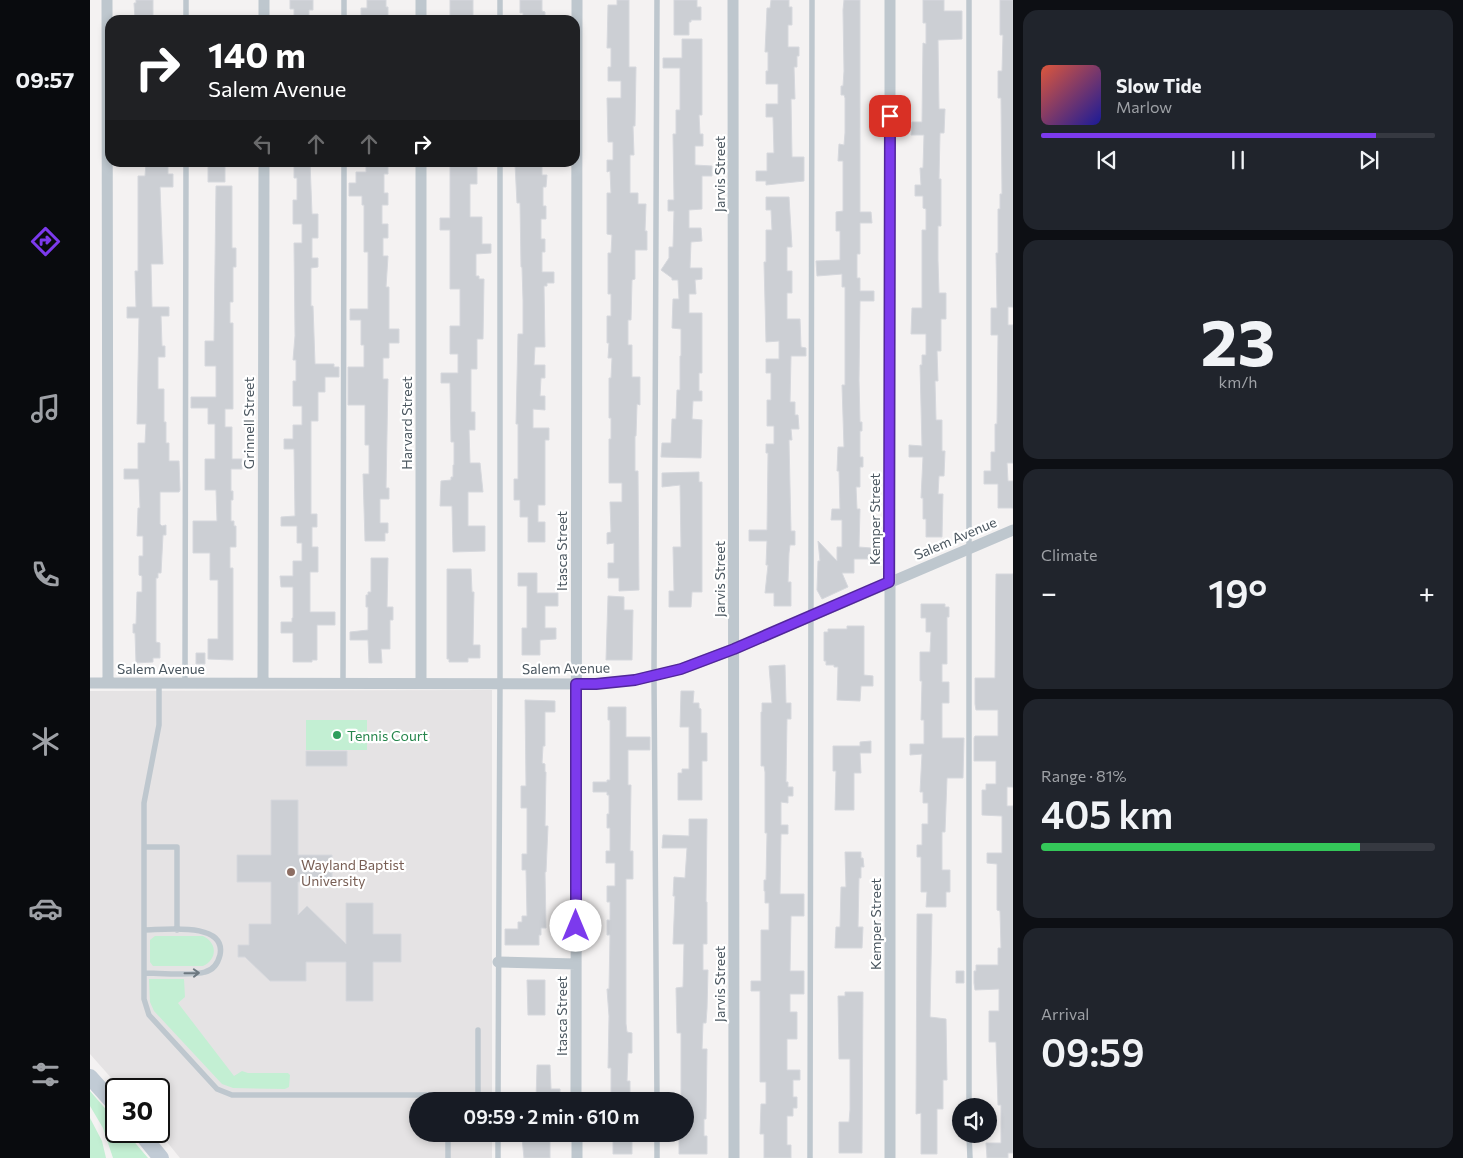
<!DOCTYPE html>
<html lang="en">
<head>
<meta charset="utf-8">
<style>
	:root { --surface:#171b24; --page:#20242c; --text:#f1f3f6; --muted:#9ea1a6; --line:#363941; --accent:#7c3aed }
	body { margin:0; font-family:Commissioner,sans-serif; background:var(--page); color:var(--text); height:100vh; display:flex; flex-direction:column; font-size:19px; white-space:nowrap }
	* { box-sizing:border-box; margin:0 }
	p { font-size:16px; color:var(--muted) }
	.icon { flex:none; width:28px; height:28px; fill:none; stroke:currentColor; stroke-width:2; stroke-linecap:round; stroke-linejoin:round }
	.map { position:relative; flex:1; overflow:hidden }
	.details { display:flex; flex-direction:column; gap:10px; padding:10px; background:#0d0f14; width:450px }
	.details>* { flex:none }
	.hud { position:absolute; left:15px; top:15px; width:475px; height:152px; border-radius:15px; box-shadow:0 2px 8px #0003; background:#202124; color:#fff; overflow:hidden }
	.fabs { position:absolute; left:862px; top:1098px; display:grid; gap:10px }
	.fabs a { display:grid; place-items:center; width:45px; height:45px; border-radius:50%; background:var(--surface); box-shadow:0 2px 8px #0003; font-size:25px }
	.speed { position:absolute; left:15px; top:1078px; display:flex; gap:10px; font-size:25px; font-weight:700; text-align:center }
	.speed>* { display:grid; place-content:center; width:65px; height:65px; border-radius:50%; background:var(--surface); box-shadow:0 2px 8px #0003; line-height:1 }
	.speed .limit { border:2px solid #111; border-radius:8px; background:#fff; color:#111 }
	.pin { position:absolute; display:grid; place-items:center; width:42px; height:42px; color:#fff; margin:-21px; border-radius:10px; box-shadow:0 2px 8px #0006 }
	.me { position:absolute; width:55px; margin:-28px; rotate:0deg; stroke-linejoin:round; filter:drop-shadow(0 0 4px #0008) }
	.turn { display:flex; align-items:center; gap:18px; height:105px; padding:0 20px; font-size:22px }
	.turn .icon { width:65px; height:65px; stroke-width:2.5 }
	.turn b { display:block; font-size:35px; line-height:42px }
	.lanes { display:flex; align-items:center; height:48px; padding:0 20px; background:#0003; justify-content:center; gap:25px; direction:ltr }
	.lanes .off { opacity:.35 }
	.big { font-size:38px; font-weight:600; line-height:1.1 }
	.details .widget { flex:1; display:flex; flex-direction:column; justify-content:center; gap:8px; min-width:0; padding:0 18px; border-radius:15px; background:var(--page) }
	.details .dial { align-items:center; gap:0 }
	.dial b { font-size:65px; line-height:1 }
	.song { display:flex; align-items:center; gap:15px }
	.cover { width:60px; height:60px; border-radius:8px; background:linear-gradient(135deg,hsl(10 70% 55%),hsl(240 70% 35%)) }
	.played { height:5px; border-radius:2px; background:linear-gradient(90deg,var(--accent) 85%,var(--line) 85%) }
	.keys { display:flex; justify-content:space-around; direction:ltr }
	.heat { display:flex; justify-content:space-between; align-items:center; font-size:28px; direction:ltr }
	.charge { height:8px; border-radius:4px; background:linear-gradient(90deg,#34c759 81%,var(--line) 0) }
	.trip { position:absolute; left:319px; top:1092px; width:285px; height:50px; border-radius:25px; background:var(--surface); box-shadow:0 2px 8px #0003; font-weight:600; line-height:50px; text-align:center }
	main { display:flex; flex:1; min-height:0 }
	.tab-bar { display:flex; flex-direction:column; width:90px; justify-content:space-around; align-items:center; background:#090b0e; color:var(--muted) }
	.tab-bar .icon { width:35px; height:35px }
	.tab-bar .active { color:var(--accent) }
	.tab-bar b { font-size:22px; color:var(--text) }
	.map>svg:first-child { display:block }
	.education { fill:#e5e3e4 }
	.green { fill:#c3efd3 }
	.building { fill:#cccfd4; stroke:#d6d8dd }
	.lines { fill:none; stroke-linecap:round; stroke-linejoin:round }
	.service { stroke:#bec7ce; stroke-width:5.5 }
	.minor { stroke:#bec7ce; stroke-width:11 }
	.secondary { stroke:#c1cbd5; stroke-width:16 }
	.oneway { stroke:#6d7880 }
	.route-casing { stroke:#51269a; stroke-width:12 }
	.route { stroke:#7c3aed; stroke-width:9 }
	.leisure-dot { fill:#2e9e5b; stroke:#fff; stroke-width:2 }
	.education-dot { fill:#8d6e63; stroke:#fff; stroke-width:2 }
	.labels { text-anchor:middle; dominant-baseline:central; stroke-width:4.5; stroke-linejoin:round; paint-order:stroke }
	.street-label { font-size:14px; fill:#4a565f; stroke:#fff }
	.leisure-label { font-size:14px; fill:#27864d; stroke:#fff; text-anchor:start }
	.education-label { font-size:14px; fill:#785e54; stroke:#fff; text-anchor:start }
</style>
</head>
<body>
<main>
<nav class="tab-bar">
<b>09:57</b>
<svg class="icon active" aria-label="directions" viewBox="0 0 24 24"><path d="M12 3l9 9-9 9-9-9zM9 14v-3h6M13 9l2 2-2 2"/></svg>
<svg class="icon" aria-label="music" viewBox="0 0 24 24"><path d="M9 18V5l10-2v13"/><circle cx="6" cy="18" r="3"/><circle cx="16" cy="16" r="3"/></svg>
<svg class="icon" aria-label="phone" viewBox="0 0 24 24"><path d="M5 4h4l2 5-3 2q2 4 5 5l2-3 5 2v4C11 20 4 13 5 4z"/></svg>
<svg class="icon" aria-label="climate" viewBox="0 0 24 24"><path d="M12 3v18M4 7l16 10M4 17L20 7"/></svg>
<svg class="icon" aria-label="car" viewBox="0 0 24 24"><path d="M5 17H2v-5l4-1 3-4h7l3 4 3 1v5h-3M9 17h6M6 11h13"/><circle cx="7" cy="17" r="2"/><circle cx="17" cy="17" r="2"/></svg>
<svg class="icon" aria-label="filters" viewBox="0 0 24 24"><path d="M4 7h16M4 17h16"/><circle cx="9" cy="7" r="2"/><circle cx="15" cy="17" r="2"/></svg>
</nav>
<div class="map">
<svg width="923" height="1158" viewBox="0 0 923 1158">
	<rect width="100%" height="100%" fill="#f4f2f2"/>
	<path class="education" d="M402 690V1101H328V1134H402V1158H90L68 1131 69 1089H31L0 1054V691Z"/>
	<path class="green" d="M216 720H277V750H216Z
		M65 936H113C128 943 127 960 113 966H63L60 962V940Z
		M59 979H94L95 997 88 1003 144 1076 152 1071 158 1073H198L200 1075 199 1087 195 1089 143 1088 132 1084 64 1011 60 1002Z
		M0 1091 26 1121V1131H35L58 1158H23L13 1128 0 1106Z
		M0 1118 12 1141 16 1158H0Z"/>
	<path class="building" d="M46 0H63V19H45L44 3H46Z
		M200 0H223V10H219V16H204V9H200Z
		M277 0H296V7H298V20H271V8H277Z
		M360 0H383V20H360Z
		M430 0H452V11L455 12V20H433V13H430Z
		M527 0H539V67H546L545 126H543L544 155H540V193H548V204H556L555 231H557V250H545V279L542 280 541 320H538V345H542V377H550V405L547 404 546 436H545V471H548L549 590 529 591V578H518V563H524V543L517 544V533L521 532 520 502H532V483H519V439H521V418H519V378H521L522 358H518L519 343H517V316H521V294H518V253H521L522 235 517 234V193H521L520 171 517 172V160H523V142H518L517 98H531V81H518V67H521V48H517L518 5H527Z
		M584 0H607V7H611V20H601V22H599V35H584Z
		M681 0H699V7H702V25H698V47H709V56H707V67H704L705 99H701L702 157H714V181L676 185V181H666V171H677V153H684L683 117H676V104H688V84H676V71H678V52H675L677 8H680Z
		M754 0H770V212H781L782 223H770V254H767V278H770V291H784V301H770L769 380 770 422H772V431H770V457H773V467H770V487H766L767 509H770L769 547 781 548V559H764V573H752L758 587 732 599 727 590 728 561H730L728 541 747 561V547H752V520H741L742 509H750L749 471H747L748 447H754L752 385H755V287H752V274L727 276 726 261 750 260V231H746V212L753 211V161H748L749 144 754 145 755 133V98L754 95H751V86H753L754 71 753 10Z
		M833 0H854V11H872V39L848 40 849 109H855L854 133H850L849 179H851V226H848V261L849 293H856V319H851V351H847L848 381H845L846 420H852V451H855L854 476H849L848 494H853L852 537H836V519H833V498H831L833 457H819V445L832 446 830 365H832V355H836V334H821L822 308H832V230H836V209L833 208V196H825V185H831L830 168H833L834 135H821L822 122H832L833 43 836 44V23H833Z
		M910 0H923V307H918V325H923V463H917L918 481H923V508H908V484H894V471H901V452H905V424H907L908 335H901V308H907L906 253H908V209H910V194H912L911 98H908V71H912L913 35H910Z
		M592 39H612V115H609L610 134H613V146H605V165L622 166V176H612V209L599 210V228H611L612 241 601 242 600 268H612V279L605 280 606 294H599V313H612V373H609V391H612V401H603L602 419 612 420 611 458 571 457 572 443H581L582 419H586L587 390H590V356H591V329L582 328 583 299H589L588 280H582V278L571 270 579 258V247H583L584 211H578V200H584L583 134H586V110H590V68H573V58H592Z
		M78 162V174H83V187H70L73 264H61L62 307H79V316H71L72 346H75V357H68V389H74V422H76V443H79V461H89L90 490 89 492H70V524L72 526 76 525V535H73L71 573H68V578H66V642L70 643V658H63V662L46 663 45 633H43V624H46L47 592H52V576L49 575V556H53V536H47L48 508H50L49 479H34V469H48V443H55L56 424H47L49 318H37V307H46L45 271H48V176H55L56 163Z
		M118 162H135V182H118Z
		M204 162H220L222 214H228V238H222V258H228V267L221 268V306H223L225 364H244V367H249V377H235V392H228V421H221V514H227V527H222V547H228V572H220V612H245V625H227V660H222V662H203V633H191V622H202V618H203V587H191L190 576H203V561H212V543H207V526H191V517L205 516 204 449H194V439H203V425H212V406H203V381H206V360H203L205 336 204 243H212V224H203V200H207V178H204Z
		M276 162H298V174H294V193H298V205H292V224H298V238H293V256H298L296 287H299V329H309V343H299V358H293V379H298L296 488H299V499H290V523H298V533H295V541H275L273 474H279V445H275V405H258V367H274V345H271V320H260V309H278V252H274V205H272V196H259V183H266V172H276Z
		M360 162H387V184H380V217H392V244H401V253L386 254V276H389V279H394L393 339H387V369H381V412H385V430H379L380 463H390L393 492H378V526H395V551L363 552 362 506H350L351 481 361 480V477H363V465H364V442H361L360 383H351V373H368V354H360V326H370V289H360V230H350V218H360Z
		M433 162H452V175H457L456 187H453V206H456V219H451V239H455V252H452V272H464V283H457V286H454L455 347H445L444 365H455V378H451L450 396H455V410L443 409V428H459V440H455V505H448V522H455V542H438V517H430V500H424V479H428V424H426L428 334H433V300L432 267H431L430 203H427L425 164H433Z
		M126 186H142V248H146V267H143V302H140V323H143V409H135V427H142V459H152V469H141V491H143V500H141V521H144V526H146V547H140V568H143V660L118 659V639H128V580H120V553H103V521H127L126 490H115V459H125V424H118V408H101V397H126V366H115V341H124Z
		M676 197H699L702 247H697V271H702V293H697V319H710L711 347 716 348V356H701L700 402H705V415H708L709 429H701L702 440H699L701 531H705V545H700L699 553 698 582H701V606H684V593H675L678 565H676L677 541H659V530H677L678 453H676V444H684V426H677V400H681V373H676V359H689V341L676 342 674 262H676V230H682L681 210H676Z
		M609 472V482H612V592H602L601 607H579V591H584L583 547H591L590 485 572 487V473Z
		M281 558H298L297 607H303V620H300V649H291L292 663H279L278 640H260V632L278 630V607H276V595H278V592H281Z
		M357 569H381L382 592H384L383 645H390V658H378V662H359V659H357Z
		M428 573H447V593H468V606H455V628H466V639L450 640V655H432V628H437V586H428Z
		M906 574H923V787H917V806H923V1153H918V1158H897L896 1143H911V1105H908L906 1042H899V1011H909V989L885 990 884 983V971H886V965H908V948H911L910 911 907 910V864L897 863V853H912V816L892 815V790H896V784H906V761H884V738L885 736H908V710H886L885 704V678H905Z
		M518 596 534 597V610H543L542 660H516Z
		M831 604H855V607H859V617H857V664H852V682H859V703H852V738H874L873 778H857L855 832H852V870H860V892H856V907H836L837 892H831V857H827V845H832V824H838V803H833V792H830L832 754 820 755V744H834V720H831L832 681H830V652H840L841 632H836V618H831Z
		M757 626H774V675L783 676V686H771L770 701 747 700 748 667H744V665H736V661H734V632H738V629H757Z
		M106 653H115V664H106Z
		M695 665 696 703H701V719H697L696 782H698V787H703V796H698V803L691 802V825H698V834H691L690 894H714V916H701L700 971H714V994H700V1012H707V1039H697V1070H710V1080H703V1097H707V1108H703V1116H697V1145H701V1158H674V1134H670L671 1104H676V1082H670V991H661V981H671V930H679V903H675V891H674V880H676L677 833H675V772L674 766H671V712H672V703H682L679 666Z
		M591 691H604L603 703H609V708L611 709V733H617V761H612V800H588V773H592V769H599V727H590Z
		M435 700 465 701V712H455V746H453L452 763 455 764V772H456L455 826H458L456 872H455L456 928H451V935H449V945H415V929H428V922H432V916H437L436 870H432V854H437V808H431V786H436Z
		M518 707H536V737H560V750H538V785H541L540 851H543V879H536V1024L537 1032 542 1033V1053H538L537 1081H540V1101H521V1068H518L519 1016 517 989H519L520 935H517V920H520V902H517V886H525V863H516V851H520V828H517V814H519V795H517V792H503V782H517V780H520V720H518Z
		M781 741V753H770L771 773H764V810H745L746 771H743V746H770V742Z
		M216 751H257V766H216Z
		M181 800H208V855H242V882H208V915L217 906 256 944V903H283V934H311V962H283V1001H256V962H216V981H180L155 957H148V945H159V924H181V882H147V855H181Z
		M599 819H617L616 902H617V944H613V970H618L617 1009 616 1023H613L612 1049H617L616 1119H614V1136H617V1154H589V1137L595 1136V1101H591V1033H587L586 988 593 987 594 944H583L585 896H583L584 877 595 878 597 848H572L573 835 599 836Z
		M755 852H771V858H773L774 867H771V878H769L768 927H773L772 948H745L746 927H750L751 887H756Z
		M827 914H842L840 1017 856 1019 857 1080H853V1109H847V1154H831V1113L826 1114Z
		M866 971H874V983H866Z
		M437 980H455V1015H438Z
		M755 992H773L772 1153H749V1122H759L760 1110V1059H749L748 996H755Z
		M447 1065H460L461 1089H470V1099H460V1101H446Z
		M434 1134H460V1158H434L432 1138H434Z
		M523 1134H542V1154H523Z"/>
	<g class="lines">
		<path class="service" d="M410 0V20
			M567 0 564 676 567 1101
			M879 0V1106
			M96 20V0
			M254 20V0
			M69 683V725L54 803V999L59 1015 127 1089 142 1095H388V1030
			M95 683 96 162
			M253 683 254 162
			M54 847H87V930
			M54 930C73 930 137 921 130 955 128 963 123 970 115 972 104 976 68 973 54 973
			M408 1101 410 683V162
			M358 1134V1158
			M408 1134V1158
			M567 1134V1158
			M879 1134 880 1158
			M720 1158 722 0"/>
		<path class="minor" d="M17 0 18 683
			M643 0 644 1158
			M800 0V1158
			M174 20V0
			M331 20V0
			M0 683 505 684 545 680 591 669 644 649 923 530
			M173 683 174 162
			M331 683V162
			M408 962 486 964
			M486 1101 487 0
			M487 1134V1158"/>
		<path class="secondary" d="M0 1077 26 1106
			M49 1131 71 1158"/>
	</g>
	<defs><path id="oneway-shaft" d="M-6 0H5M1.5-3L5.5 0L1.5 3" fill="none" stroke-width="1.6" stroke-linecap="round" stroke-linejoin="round" transform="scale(1.25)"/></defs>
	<use class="oneway" href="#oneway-shaft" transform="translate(102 973) rotate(-1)"/>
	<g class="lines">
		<g class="route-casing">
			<path id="route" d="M486 926V684H506L545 680 591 669 644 649 799 582 800 116"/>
		</g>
		<use href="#route" class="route"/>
	</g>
	<circle class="leisure-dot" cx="247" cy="735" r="5"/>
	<circle class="education-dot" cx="201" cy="872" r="5"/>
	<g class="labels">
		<g class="street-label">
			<text transform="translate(629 174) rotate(-90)">Jarvis Street</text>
			<text transform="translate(158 423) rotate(-90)">Grinnell Street</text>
			<text transform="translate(316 423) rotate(-90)">Harvard Street</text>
			<text transform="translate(784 519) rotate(-90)">Kemper Street</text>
			<text transform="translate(865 538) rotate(-23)">Salem Avenue</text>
			<text transform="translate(471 551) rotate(-90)">Itasca Street</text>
			<text transform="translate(629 579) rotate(-90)">Jarvis Street</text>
			<text x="71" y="668">Salem Avenue</text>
			<text transform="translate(476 668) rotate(-1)">Salem Avenue</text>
			<text transform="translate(785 924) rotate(-90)">Kemper Street</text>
			<text transform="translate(629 984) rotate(-90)">Jarvis Street</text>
			<text transform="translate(471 1016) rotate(-90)">Itasca Street</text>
		</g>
		<g class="leisure-label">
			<text x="257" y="735">Tennis Court</text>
		</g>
		<g class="education-label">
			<text x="211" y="864">Wayland Baptist<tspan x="211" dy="16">University</tspan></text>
		</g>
	</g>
</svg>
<div class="fabs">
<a><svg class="icon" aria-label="sound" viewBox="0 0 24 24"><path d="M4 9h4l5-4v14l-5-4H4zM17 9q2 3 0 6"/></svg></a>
</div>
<div class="speed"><div class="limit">30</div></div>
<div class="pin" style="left:800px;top:116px;background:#d93025"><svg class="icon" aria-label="arrive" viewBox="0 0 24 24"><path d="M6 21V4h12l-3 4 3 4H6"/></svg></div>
<svg class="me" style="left:486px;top:926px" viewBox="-20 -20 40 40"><circle r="19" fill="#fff"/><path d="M0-13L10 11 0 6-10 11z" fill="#7c3aed"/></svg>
<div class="trip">09:59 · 2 min · 610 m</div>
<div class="hud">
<div class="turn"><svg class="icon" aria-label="right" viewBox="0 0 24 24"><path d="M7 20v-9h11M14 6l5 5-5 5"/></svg><div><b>140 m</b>Salem Avenue</div></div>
<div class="lanes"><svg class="icon off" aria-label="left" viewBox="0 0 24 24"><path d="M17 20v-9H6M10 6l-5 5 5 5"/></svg><svg class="icon off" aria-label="ahead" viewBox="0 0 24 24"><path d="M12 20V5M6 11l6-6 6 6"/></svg><svg class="icon off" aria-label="ahead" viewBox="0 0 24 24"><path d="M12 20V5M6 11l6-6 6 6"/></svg><svg class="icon" aria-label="right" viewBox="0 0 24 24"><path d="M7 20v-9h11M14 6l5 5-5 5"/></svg></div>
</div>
</div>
<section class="details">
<div class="widget">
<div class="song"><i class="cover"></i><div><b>Slow Tide</b><p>Marlow</p></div></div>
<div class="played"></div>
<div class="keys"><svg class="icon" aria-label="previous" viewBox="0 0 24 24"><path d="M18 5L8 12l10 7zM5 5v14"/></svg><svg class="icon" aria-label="pause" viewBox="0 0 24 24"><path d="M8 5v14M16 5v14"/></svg><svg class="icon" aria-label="next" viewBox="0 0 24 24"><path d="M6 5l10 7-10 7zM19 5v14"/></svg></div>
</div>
<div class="widget dial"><b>23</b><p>km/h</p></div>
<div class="widget"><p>Climate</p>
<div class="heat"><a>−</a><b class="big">19°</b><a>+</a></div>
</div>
<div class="widget"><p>Range · 81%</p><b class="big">405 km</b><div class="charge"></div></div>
<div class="widget"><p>Arrival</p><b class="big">09:59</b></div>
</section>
</main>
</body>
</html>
